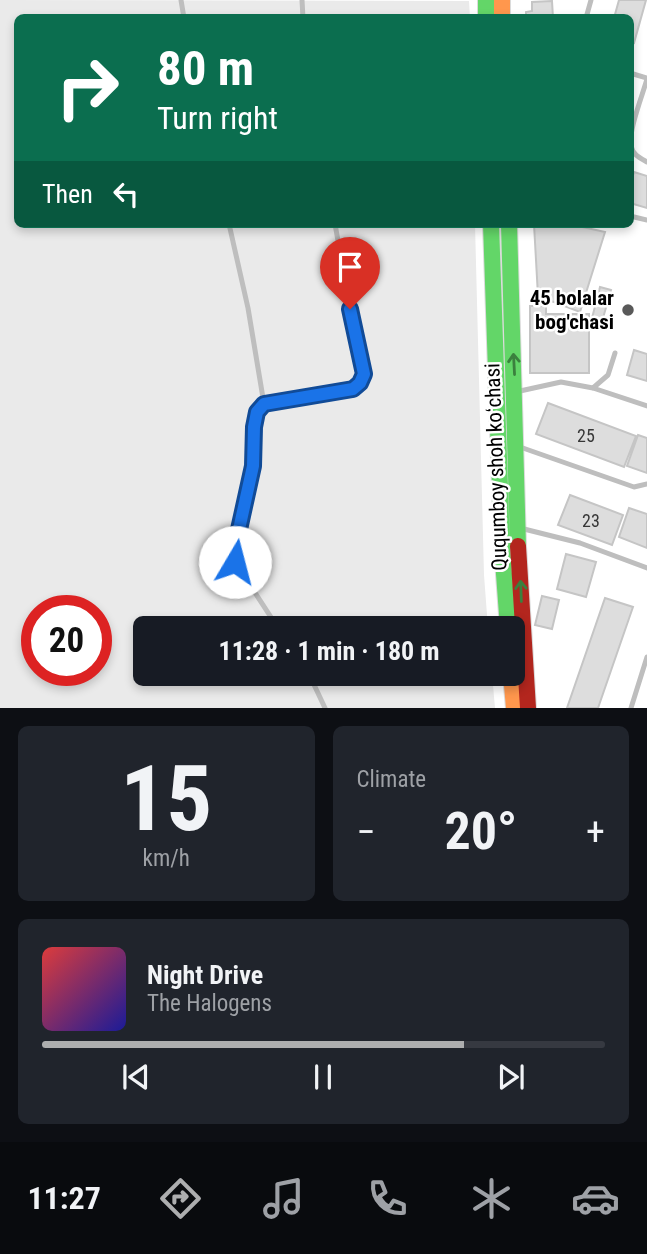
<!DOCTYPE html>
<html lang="en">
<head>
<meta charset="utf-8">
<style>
	:root { --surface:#171b24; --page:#20242c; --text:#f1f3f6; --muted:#9ea1a6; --line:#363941; --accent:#adaeaf }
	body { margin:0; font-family:"Roboto Condensed",sans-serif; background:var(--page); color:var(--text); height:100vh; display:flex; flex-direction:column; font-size:26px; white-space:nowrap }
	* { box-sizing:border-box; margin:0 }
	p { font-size:23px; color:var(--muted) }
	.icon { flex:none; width:38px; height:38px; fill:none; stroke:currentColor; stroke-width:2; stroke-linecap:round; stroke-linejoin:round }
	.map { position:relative; height:708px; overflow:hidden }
	.details { display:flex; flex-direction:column; gap:18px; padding:18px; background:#0d0f14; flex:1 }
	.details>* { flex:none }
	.banner { position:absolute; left:14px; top:14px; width:620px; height:214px; border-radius:10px; box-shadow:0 4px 10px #0003; background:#0b6e4f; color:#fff; overflow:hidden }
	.speed { position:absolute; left:21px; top:595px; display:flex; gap:14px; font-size:35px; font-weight:700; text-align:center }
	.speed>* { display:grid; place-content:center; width:91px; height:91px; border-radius:50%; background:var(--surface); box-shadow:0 4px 10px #0003; line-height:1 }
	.speed .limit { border:10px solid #d22; background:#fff; color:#111 }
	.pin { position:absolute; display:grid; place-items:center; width:60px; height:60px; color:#fff; margin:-72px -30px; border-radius:50% 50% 50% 0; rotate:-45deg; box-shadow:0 0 7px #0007 }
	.pin .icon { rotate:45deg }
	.me { position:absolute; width:77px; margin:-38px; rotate:8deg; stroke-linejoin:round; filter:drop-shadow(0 0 5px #0008) }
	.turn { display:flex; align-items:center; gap:24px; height:147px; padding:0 28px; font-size:32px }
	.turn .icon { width:91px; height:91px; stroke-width:2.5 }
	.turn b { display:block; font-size:49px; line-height:60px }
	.then { display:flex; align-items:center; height:66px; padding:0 28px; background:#0003; gap:14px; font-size:26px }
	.big { font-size:52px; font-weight:700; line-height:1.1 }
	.details .widget { flex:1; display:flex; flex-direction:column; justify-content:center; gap:10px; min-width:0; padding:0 24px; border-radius:10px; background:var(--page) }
	.details .dial { align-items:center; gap:0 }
	.dial b { font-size:91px; line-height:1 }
	.song { display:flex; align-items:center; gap:21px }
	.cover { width:84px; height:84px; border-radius:10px; background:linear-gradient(135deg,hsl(0 70% 55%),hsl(240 70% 35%)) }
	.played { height:7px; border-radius:4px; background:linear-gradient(90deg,var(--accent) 75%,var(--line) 75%) }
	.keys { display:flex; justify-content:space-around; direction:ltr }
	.heat { display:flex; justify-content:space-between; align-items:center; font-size:38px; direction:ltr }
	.details .tiles { flex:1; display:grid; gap:18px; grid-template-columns:1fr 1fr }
	.widget:last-child { grid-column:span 2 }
	.trip { position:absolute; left:133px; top:616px; width:392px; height:70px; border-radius:10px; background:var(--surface); box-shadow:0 4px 10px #0003; font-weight:700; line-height:70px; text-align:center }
	.menu { display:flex; height:112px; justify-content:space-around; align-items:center; background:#090b0e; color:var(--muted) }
	.menu .icon { width:49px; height:49px }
	.menu .current { color:var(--accent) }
	.menu b { font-size:32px; color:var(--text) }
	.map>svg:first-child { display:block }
	.green { fill:#eaeaea; fill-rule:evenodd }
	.building { fill:#ddd; stroke:#c5c5c5; stroke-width:2 }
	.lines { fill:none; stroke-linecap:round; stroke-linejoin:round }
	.fast-casing { stroke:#dbdbdb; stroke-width:18 }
	.slow-casing { stroke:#dbdbdb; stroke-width:18 }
	.jam-casing { stroke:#dbdbdb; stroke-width:18 }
	.lane { stroke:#bebebe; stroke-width:5 }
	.fast { stroke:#63d668; stroke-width:16 }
	.slow { stroke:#ff974d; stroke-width:16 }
	.jam { stroke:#b3261e; stroke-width:16 }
	.oneway { stroke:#3b803e }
	.route-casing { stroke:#114b97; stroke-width:18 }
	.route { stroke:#1a73e8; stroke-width:12 }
	.poi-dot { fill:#595959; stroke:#fff; stroke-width:2.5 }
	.labels { text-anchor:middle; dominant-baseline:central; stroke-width:5; stroke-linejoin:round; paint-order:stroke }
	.number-label { font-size:18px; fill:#373737 }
	.poi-label { font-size:21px; font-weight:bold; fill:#000; stroke:#fff; text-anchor:end }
	.street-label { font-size:21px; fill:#000; stroke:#fff }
</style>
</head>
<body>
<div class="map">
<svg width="647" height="708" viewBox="0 0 647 708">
	<rect width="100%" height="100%" fill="#fff"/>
	<path class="green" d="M0 0 469 1 470 18H18V224H475L484 575 488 628H145V674H492L495 708H0ZM37 611H96V670H37Z"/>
	<path class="building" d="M619 0H646L634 43 630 42V18H614Z
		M552 1 553 18H526V12L532 11V2Z
		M634 172 647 176V208L630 203V185Z
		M534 224H569L605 232 580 312 538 296Z
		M600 287 611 290 601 325 591 322Z
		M530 306H546V314H589V373H530Z
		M634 350 647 354V381L627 375Z
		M548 403 636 436 624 467 536 434Z
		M638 435 647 438V473L627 466Z
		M570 495 623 515 612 545 558 525Z
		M629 508 647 514V548L619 537Z
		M566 554 596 562 586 597 557 589Z
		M542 596 559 600 552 629 535 625Z
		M605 598 633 607 598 708H567Z"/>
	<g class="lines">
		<g class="fast-casing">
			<path id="fast" d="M486 0V18
				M491 224 502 547 508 628
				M509 224 518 546"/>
		</g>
		<g class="slow-casing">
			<path id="slow" d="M502 0V18
				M511 674 514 708"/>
		</g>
		<g class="jam-casing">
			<path id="jam" d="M518 546 528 708"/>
		</g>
		<path class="lane" d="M181 0 184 18
			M302 0 303 18
			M586 18 591 0
			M630 73 647 78
			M647 79C643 94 628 131 631 146 633 155 640 158 647 162
			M630 216 647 220
			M229 224 248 308 264 404
			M593 388 608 375 615 353
			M520 391 561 382 593 388 647 406
			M520 447 634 487 647 484
			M520 528 580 543 647 568
			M278 628 235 562 238 534 253 466 254 427 257 412 264 404 353 389 361 383 364 374 354 330 335 224
			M309 674 325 708
			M631 708 647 657"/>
		<use href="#fast" class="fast"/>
		<use href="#slow" class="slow"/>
		<use href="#jam" class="jam"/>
	</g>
	<defs><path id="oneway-shaft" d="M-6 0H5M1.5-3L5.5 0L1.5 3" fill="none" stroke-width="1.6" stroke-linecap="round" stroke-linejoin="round" transform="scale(1.75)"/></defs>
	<g class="oneway">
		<use href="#oneway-shaft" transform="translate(514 364) rotate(-93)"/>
		<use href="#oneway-shaft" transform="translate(521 591) rotate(-92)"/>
	</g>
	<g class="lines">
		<g class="route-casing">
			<path id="route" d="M235 562 238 534 253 466 254 427 257 412 264 404 353 389 360 383 364 374 350 309"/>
		</g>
		<use href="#route" class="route"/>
	</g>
	<circle class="poi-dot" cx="628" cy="310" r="7"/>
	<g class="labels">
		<g class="number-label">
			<text x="586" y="435">25</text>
			<text x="591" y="520">23</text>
		</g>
		<g class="poi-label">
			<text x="614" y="298">45 bolalar<tspan x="614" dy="24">bog'chasi</tspan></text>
		</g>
		<g class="street-label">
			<text transform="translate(496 467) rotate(-92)">Ququmboy shoh koʻchasi</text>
		</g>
	</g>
</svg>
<div class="speed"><div class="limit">20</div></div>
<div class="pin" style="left:350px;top:309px;background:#d93025"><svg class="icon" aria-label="arrive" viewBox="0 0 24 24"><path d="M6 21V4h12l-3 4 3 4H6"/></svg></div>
<svg class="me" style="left:235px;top:562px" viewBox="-20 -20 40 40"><circle r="19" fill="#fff"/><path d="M0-13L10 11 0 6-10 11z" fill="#1a73e8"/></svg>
<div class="trip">11:28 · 1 min · 180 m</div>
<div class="banner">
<div class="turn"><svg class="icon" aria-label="right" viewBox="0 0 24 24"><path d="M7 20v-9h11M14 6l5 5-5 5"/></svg><div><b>80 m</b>Turn right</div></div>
<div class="then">Then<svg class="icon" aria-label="left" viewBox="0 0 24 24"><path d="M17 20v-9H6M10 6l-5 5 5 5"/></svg></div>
</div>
</div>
<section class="details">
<div class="tiles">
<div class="widget dial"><b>15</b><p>km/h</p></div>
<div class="widget"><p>Climate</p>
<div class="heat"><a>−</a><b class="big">20°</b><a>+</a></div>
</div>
<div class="widget">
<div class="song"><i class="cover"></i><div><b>Night Drive</b><p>The Halogens</p></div></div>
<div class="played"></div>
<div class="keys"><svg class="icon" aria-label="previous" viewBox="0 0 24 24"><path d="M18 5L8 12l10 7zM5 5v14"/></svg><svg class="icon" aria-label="pause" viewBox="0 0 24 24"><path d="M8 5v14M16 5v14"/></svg><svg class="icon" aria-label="next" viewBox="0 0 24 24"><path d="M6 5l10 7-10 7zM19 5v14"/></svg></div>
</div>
</div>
</section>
<nav class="menu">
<b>11:27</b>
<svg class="icon current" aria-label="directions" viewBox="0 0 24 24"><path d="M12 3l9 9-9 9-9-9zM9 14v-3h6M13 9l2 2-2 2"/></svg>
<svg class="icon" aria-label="music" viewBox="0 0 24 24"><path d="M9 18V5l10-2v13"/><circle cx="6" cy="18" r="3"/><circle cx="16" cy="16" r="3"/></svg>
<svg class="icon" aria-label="phone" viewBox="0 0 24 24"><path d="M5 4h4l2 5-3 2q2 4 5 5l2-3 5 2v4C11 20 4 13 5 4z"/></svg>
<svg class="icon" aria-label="climate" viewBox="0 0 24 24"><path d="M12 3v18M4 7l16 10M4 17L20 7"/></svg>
<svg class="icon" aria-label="car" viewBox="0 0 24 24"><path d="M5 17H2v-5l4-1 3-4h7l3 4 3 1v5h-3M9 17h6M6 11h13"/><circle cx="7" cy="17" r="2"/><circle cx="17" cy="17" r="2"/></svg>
</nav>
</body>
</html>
